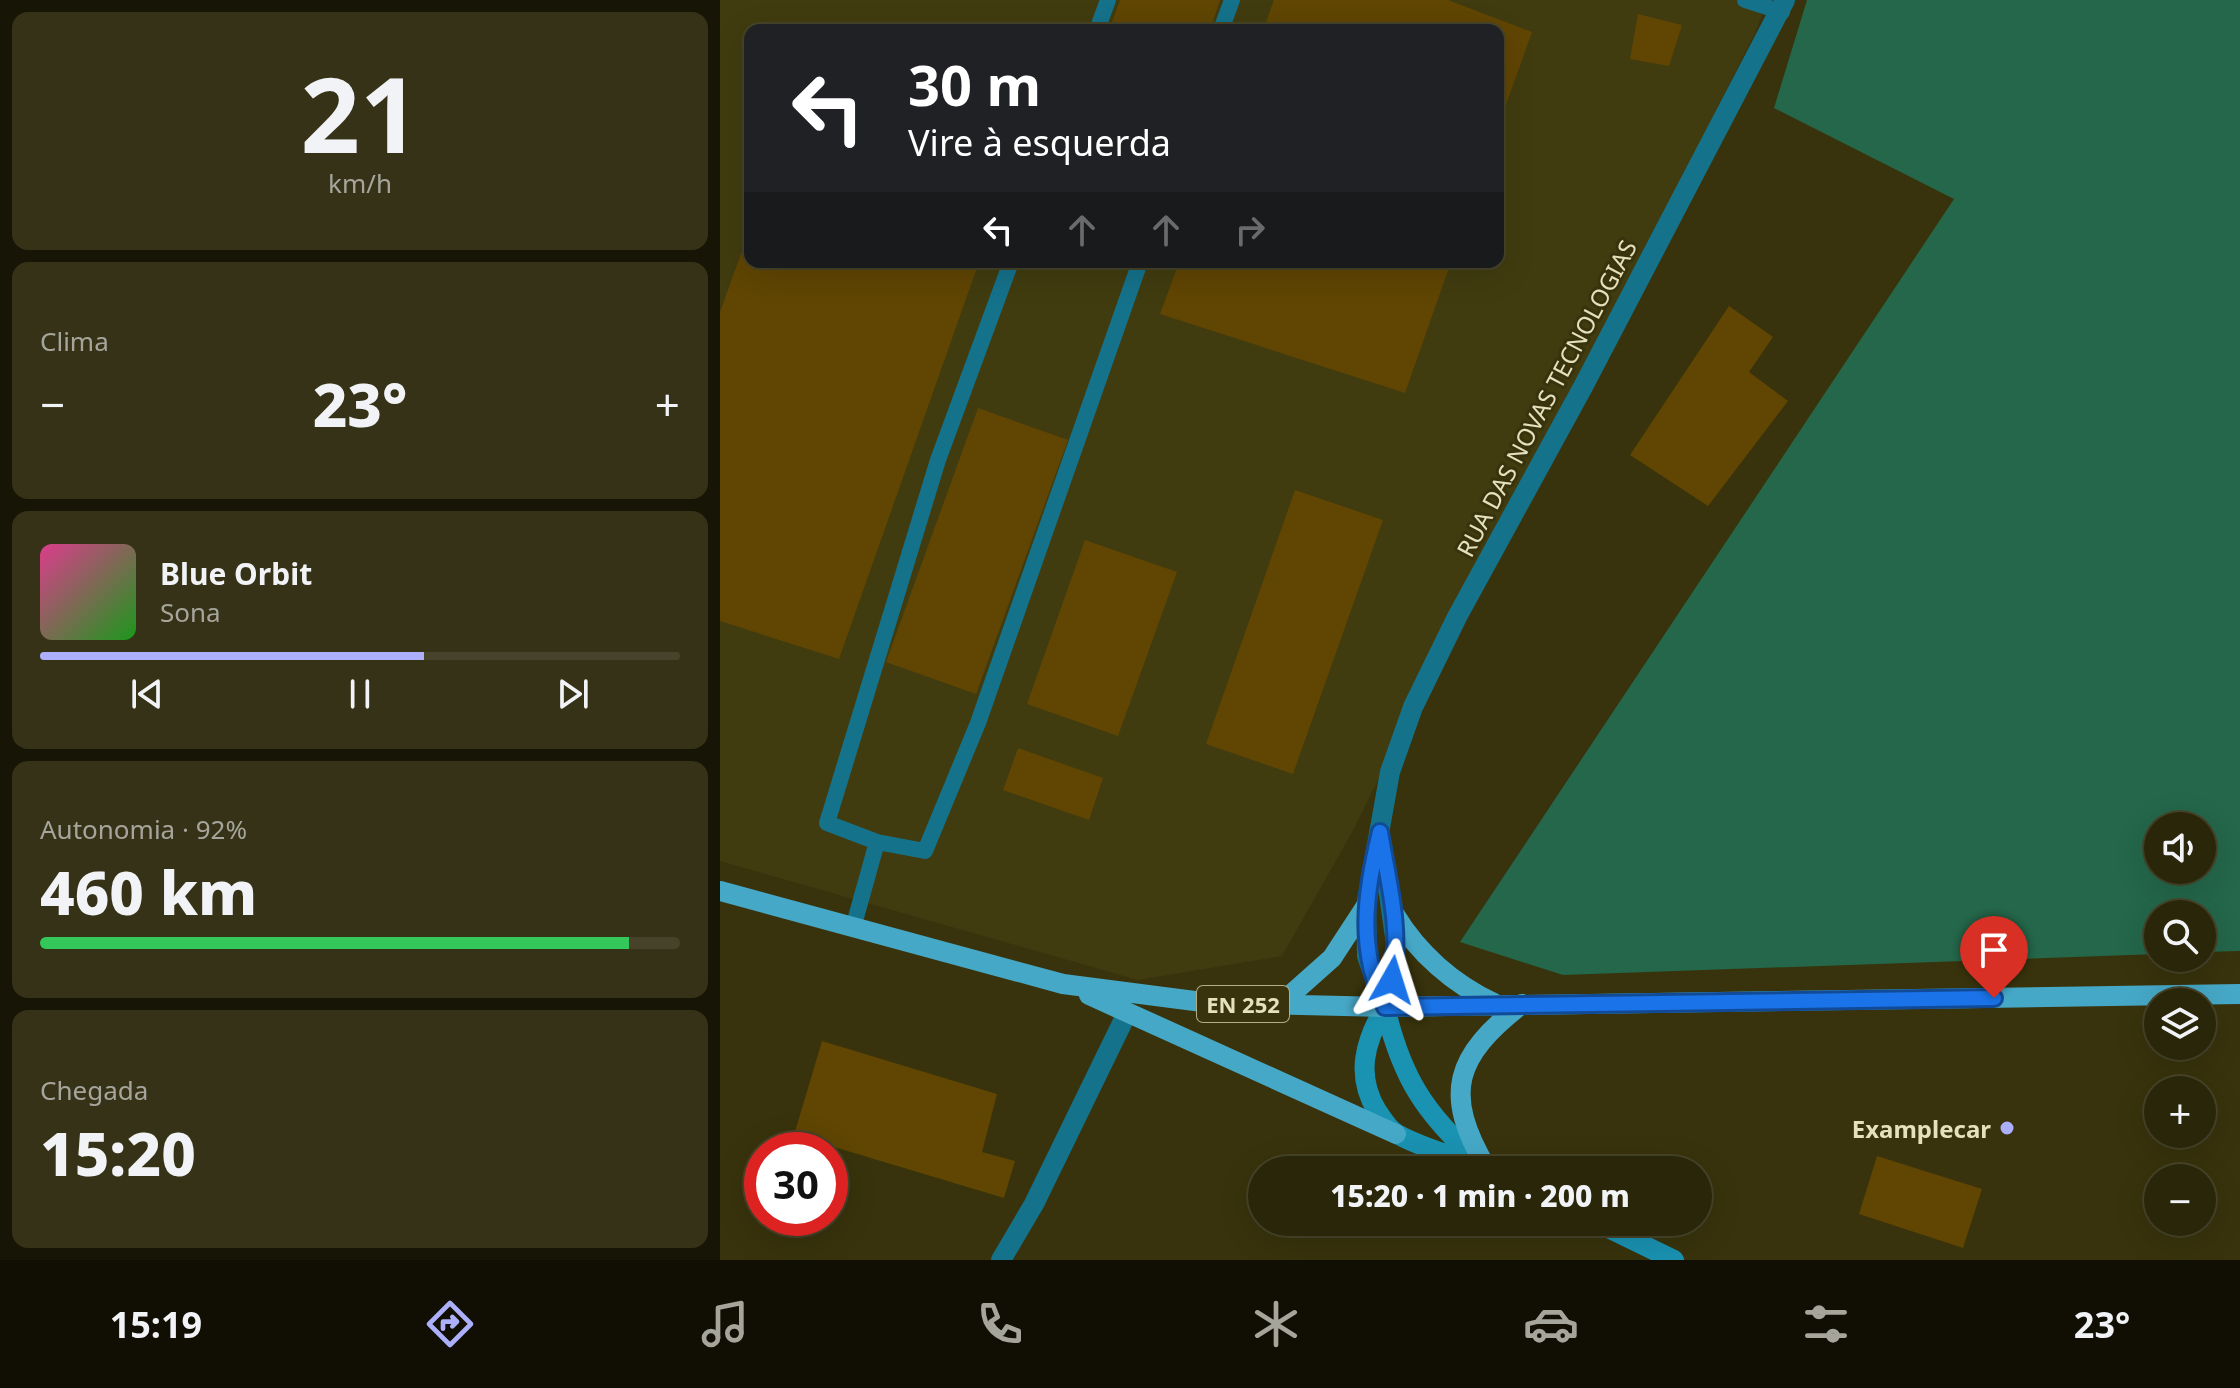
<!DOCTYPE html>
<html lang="pt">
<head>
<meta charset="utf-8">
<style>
	:root { --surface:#2a2609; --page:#363217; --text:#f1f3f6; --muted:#a5a59c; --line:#46432a; --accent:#acaffb }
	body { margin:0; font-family:"Noto Sans",sans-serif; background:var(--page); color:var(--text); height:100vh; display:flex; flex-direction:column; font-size:30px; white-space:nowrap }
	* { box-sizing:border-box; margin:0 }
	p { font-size:26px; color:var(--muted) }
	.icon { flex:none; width:44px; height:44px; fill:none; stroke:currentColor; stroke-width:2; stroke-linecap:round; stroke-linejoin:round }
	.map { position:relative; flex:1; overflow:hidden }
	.sheet { display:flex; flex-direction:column; gap:12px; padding:12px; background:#171505; width:720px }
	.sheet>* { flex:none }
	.hud { position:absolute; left:24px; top:24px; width:760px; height:244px; border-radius:16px; box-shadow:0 8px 32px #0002,0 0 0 2px var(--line); background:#202124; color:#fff; overflow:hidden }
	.buttons { position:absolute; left:1424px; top:812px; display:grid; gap:16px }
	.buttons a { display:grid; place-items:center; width:72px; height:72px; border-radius:50%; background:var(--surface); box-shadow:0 8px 32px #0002,0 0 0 2px var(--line); font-size:40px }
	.speed { position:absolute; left:24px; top:1132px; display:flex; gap:16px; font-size:40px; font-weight:700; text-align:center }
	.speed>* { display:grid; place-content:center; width:104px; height:104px; border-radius:50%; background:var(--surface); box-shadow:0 8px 32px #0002,0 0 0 2px var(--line); line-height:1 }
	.speed .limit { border:12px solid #d22; background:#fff; color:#111 }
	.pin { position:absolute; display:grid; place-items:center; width:68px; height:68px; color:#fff; margin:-82px -34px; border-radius:50% 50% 50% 0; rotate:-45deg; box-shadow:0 0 8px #0007 }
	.pin .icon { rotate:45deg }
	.me { position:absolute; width:88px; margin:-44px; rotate:6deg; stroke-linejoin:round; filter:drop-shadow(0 0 6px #0008) }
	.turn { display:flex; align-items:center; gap:28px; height:168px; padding:0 32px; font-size:36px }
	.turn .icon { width:104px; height:104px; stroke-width:2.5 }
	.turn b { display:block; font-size:56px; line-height:68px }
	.lanes { display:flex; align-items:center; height:76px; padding:0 32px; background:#0003; justify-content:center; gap:40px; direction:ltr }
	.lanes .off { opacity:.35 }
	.big { font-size:60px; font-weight:800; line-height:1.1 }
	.sheet .card { flex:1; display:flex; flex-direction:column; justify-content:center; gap:12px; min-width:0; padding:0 28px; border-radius:16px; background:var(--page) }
	.sheet .dial { align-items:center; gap:0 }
	.dial b { font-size:104px; line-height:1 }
	.song { display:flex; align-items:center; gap:24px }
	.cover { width:96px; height:96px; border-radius:12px; background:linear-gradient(135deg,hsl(330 70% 55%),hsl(120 70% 35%)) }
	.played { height:8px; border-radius:4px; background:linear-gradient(90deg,var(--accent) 60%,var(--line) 60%) }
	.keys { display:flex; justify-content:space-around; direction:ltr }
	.heat { display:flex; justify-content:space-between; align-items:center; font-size:44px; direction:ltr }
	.charge { height:12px; border-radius:6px; background:linear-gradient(90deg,#34c759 92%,var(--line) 0) }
	.trip { position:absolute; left:528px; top:1156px; width:464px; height:80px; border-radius:40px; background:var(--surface); box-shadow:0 8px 32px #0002,0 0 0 2px var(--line); font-weight:800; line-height:80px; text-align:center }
	.tab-bar { display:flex; height:128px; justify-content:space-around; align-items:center; background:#110f04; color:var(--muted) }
	.tab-bar .icon { width:56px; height:56px }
	.tab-bar .active { color:var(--accent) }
	.tab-bar b { font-size:36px; color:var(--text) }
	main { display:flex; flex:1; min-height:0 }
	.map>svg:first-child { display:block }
	.built { fill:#413c0f; fill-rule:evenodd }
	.forest { fill:#24674a; fill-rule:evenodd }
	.building { fill:#604503 }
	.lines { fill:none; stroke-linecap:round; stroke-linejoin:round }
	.lane { stroke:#15728b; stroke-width:16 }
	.street { stroke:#15728b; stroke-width:20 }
	.secondary { stroke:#1a92b2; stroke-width:20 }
	.primary { stroke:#46a8c7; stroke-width:20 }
	.route-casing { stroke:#114b97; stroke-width:20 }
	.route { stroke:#1a73e8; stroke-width:14 }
	.poi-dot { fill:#acaffb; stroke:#38330c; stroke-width:3 }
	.labels { text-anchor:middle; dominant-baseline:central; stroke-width:6; stroke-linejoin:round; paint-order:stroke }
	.shield { fill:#38330c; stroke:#b1ad88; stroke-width:2 }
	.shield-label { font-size:22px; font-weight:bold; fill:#e5e1bd }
	.street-label { font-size:24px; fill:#e5e1bd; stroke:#38330c }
	.poi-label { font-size:24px; font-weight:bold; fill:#e5e1bd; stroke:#38330c; text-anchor:end }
</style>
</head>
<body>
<main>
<section class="sheet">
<div class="card dial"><b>21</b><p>km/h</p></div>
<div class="card"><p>Clima</p>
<div class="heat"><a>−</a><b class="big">23°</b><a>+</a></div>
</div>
<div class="card">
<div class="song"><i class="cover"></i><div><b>Blue Orbit</b><p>Sona</p></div></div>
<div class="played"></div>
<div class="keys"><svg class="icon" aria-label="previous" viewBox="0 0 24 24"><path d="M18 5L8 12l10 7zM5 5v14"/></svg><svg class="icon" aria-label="pause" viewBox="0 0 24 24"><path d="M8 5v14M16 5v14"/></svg><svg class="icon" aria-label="next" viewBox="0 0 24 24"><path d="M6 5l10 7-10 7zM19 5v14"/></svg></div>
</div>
<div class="card"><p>Autonomia · 92%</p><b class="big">460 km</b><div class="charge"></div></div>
<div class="card"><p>Chegada</p><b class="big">15:20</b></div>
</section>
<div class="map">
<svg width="1520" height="1260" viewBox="0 0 1520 1260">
	<rect width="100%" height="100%" fill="#38330c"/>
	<path class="built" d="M0 0H1048L1035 33 631 834 562 956 418 980 0 861ZM30 30H778V262H30Z"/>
	<path class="forest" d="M1087 0H1520V951L1482 952V914H1438V954L843 975 740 942 1234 199 1054 108ZM1438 826H1482V870H1438Z"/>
	<path class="building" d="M400 0H500L490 30H389Z
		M554 0H728L812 32 778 127V30H543Z
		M918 14 962 25 949 66 910 59Z
		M30 229V262H259L119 659 0 621V312Z
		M459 262H731L685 393 440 314Z
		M1009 306 1053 337 1029 372 1068 401 988 506 910 455Z
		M258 408 348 440 256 694 166 662Z
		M575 490 663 520 573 774 486 744Z
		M365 540 457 572 398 736 307 704Z
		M298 748 383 778 369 820 283 790Z
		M102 1041 277 1094 262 1152 295 1161 284 1198 74 1135Z
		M1157 1156 1262 1189 1243 1248 1139 1214Z"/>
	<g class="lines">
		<path class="lane" d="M1025 0 1062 12
			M377 30 388 0
			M501 30 512 0
			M157 842 107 823 218 460 291 262
			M133 928 157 842 205 851 258 723 420 262"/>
		<path class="street" d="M662 845 676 944 665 1007
			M665 1007 647 956 646 906 670 772 693 707 737 617 864 385 1065 0
			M281 1260 314 1204 407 1013"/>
		<path class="secondary" d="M665 1007C645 1041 635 1075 657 1111 663 1119 668 1129 677 1134 705 1150 740 1157 769 1170
			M665 1007C681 1076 704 1113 758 1161
			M876 1222 954 1260"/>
		<path class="primary" d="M0 891 343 984 490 1003 665 1007 1520 994
			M675 915C698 953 733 984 774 1003
			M369 995 676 1134
			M558 1006 612 958 646 906
			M767 1169C722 1093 735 1056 802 1004"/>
	</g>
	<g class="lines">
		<g class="route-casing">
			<path id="route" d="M672 980C682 930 668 881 660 832 645 893 637 948 665 1007L1274 998"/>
		</g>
		<use href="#route" class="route"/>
	</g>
	<circle class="poi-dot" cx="1287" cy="1128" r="8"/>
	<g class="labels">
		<rect class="shield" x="477" y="986" width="92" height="36" rx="6"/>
		<g class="shield-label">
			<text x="523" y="1004">EN 252</text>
		</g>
		<g class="street-label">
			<text transform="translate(826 398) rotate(-62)">RUA DAS NOVAS TECNOLOGIAS</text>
		</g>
		<g class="poi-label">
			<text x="1271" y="1128">Examplecar</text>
		</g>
	</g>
</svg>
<div class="buttons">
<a><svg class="icon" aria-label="sound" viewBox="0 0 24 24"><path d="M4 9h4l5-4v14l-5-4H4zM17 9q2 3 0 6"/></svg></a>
<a><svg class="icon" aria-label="search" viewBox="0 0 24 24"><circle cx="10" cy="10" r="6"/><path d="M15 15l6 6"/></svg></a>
<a><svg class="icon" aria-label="layers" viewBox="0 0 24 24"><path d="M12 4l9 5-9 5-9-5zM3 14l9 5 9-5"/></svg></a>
<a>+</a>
<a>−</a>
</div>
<div class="speed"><div class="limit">30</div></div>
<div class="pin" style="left:1274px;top:998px;background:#d93025"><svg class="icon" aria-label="arrive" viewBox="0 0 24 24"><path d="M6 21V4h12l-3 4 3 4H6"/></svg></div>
<svg class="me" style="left:672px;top:980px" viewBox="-20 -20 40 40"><path d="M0-17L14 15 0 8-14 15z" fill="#1a73e8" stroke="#fff" stroke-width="4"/></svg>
<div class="trip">15:20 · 1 min · 200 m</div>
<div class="hud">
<div class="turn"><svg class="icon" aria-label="left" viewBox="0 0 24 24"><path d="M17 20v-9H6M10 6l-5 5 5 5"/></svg><div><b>30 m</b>Vire à esquerda</div></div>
<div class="lanes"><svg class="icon" aria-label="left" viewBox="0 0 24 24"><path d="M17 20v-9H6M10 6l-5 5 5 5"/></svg><svg class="icon off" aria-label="ahead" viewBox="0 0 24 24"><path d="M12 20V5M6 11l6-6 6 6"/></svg><svg class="icon off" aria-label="ahead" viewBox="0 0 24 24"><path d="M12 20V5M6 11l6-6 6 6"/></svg><svg class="icon off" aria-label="right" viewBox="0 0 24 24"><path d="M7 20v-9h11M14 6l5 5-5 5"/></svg></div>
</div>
</div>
</main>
<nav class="tab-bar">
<b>15:19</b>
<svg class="icon active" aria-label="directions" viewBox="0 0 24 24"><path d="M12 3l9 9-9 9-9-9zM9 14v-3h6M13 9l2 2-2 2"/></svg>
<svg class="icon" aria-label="music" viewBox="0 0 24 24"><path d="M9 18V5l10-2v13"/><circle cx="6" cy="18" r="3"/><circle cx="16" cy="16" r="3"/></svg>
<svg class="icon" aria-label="phone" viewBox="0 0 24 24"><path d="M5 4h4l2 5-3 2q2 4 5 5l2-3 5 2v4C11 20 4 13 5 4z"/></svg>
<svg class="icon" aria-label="climate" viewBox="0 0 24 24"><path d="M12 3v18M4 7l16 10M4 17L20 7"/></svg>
<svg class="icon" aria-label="car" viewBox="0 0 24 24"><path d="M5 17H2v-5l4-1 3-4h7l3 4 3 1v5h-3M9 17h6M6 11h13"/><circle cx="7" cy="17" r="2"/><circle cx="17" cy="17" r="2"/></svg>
<svg class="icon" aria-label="filters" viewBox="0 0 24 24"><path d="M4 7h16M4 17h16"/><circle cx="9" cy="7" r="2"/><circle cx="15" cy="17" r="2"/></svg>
<b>23°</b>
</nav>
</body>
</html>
